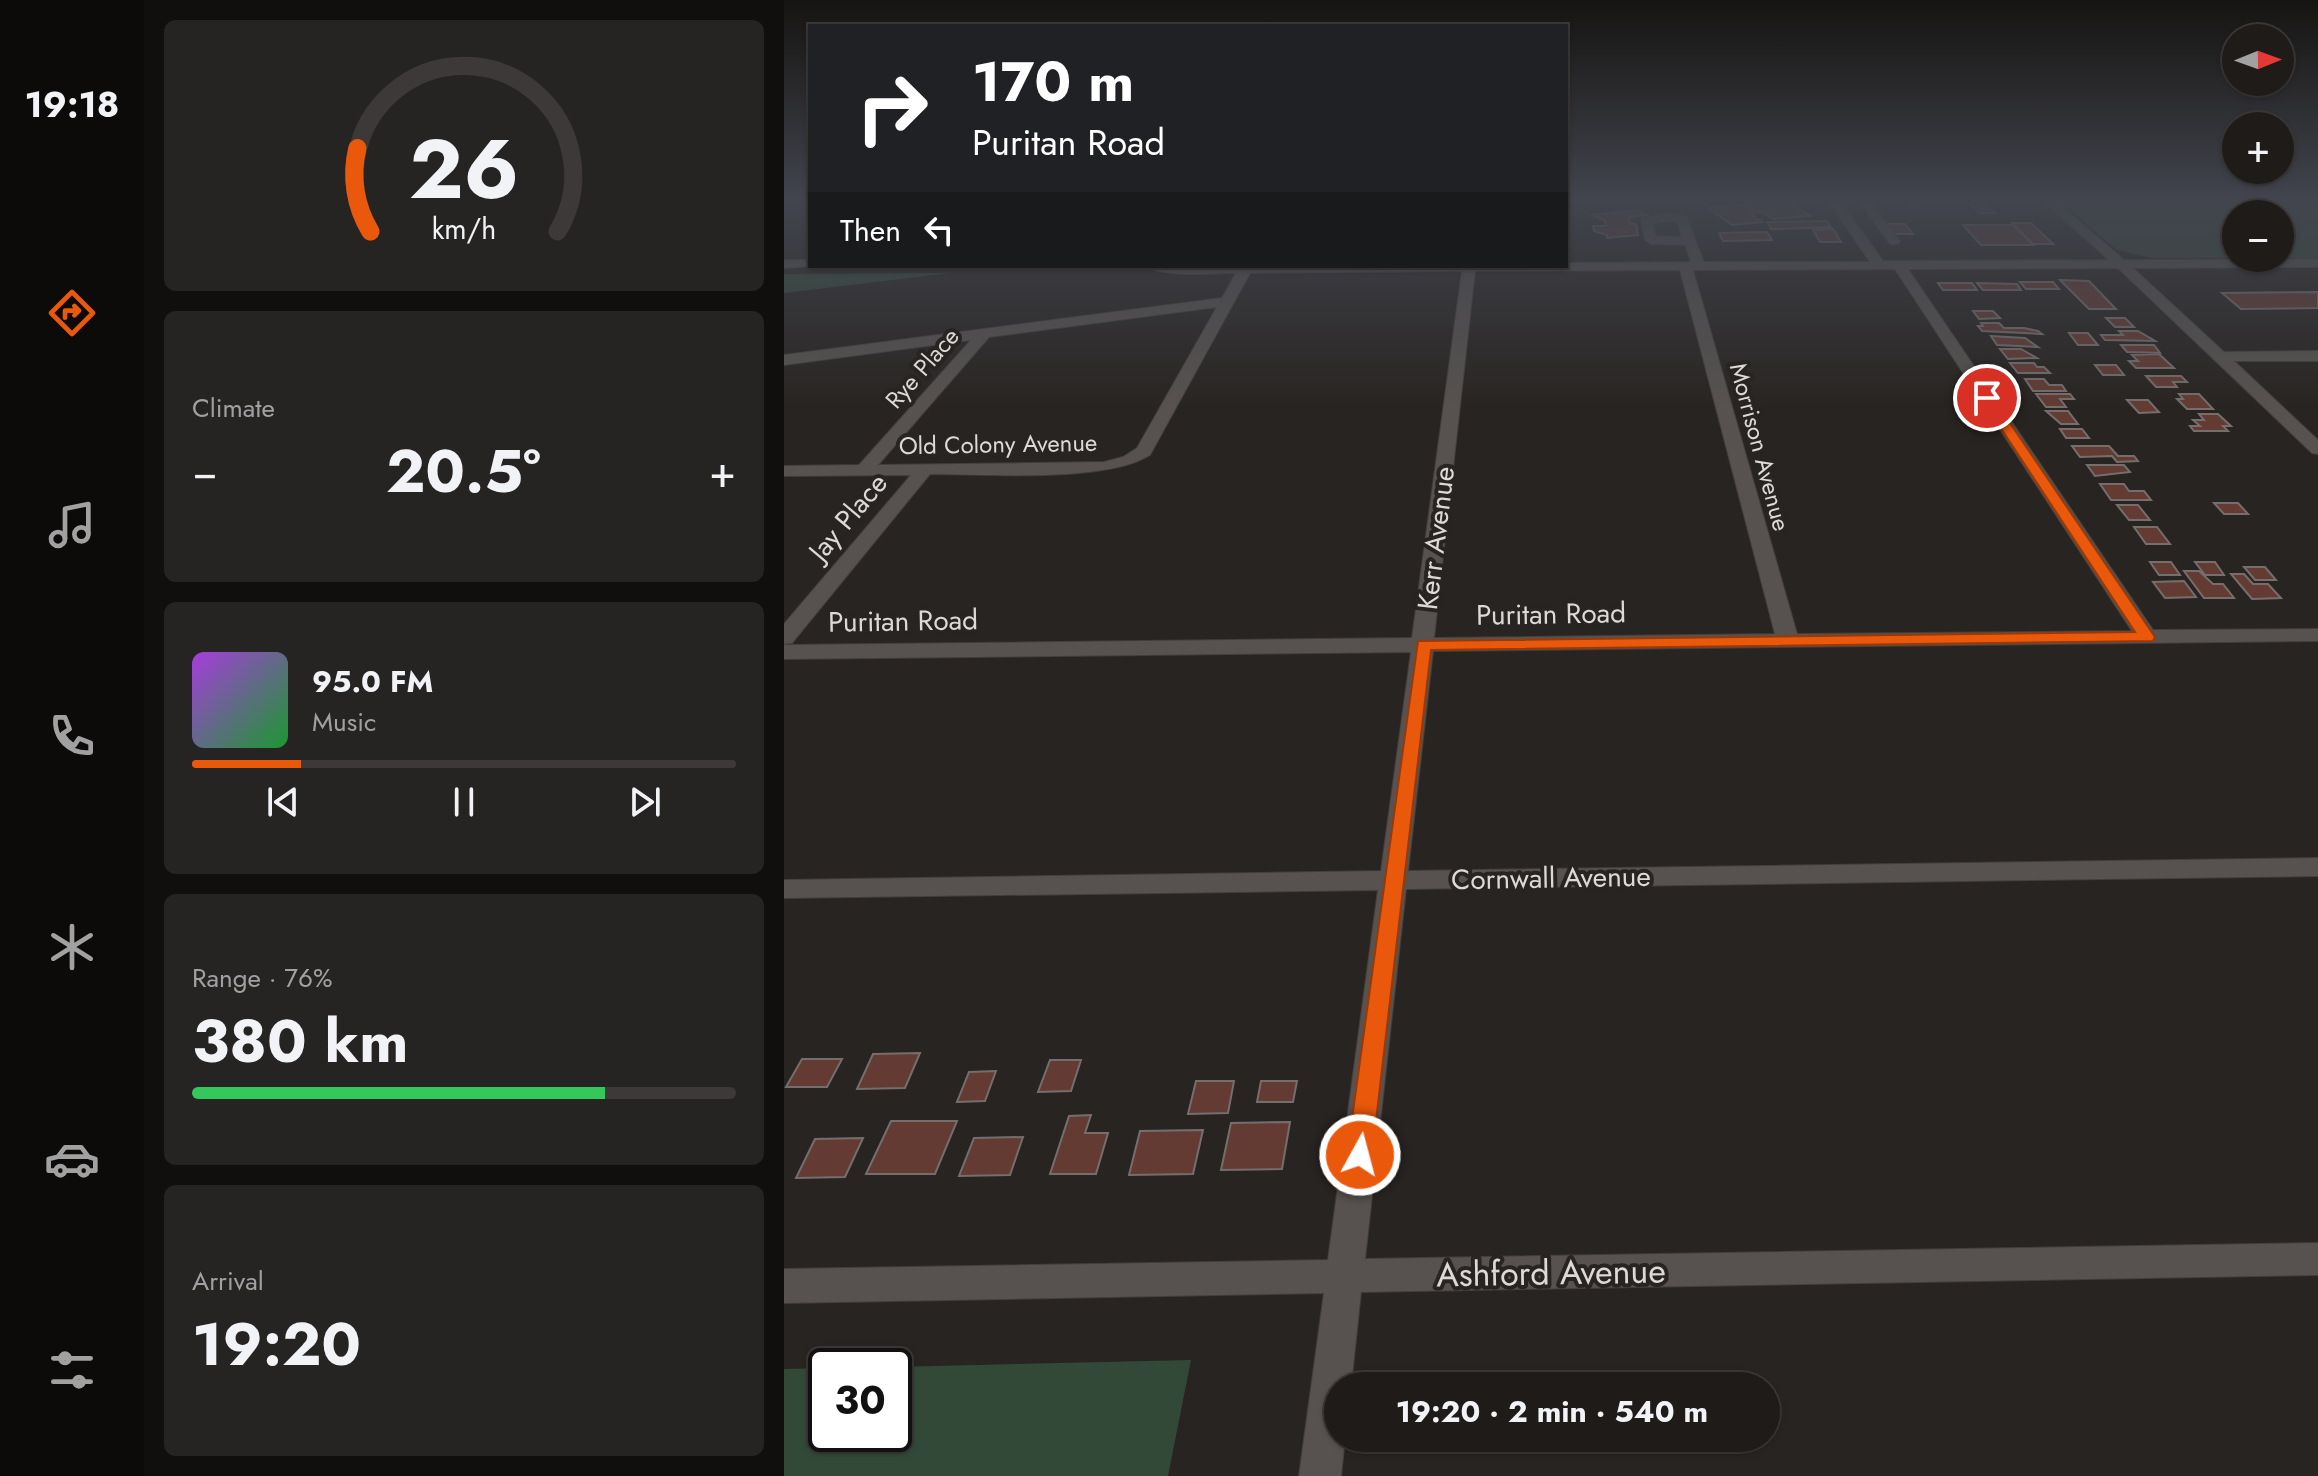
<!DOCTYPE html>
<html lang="en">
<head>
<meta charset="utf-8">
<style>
	:root { --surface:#1e1b19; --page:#262422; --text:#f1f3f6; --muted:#a1a1a2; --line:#3c3938; --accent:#ea580c }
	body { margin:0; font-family:Jost,sans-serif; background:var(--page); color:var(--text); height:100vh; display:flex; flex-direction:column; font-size:30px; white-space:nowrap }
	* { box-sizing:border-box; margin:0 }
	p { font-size:26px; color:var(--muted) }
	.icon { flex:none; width:44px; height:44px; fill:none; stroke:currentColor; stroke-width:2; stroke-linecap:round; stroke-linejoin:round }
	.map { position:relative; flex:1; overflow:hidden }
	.panel { display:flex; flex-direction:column; gap:20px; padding:20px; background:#100f0e; width:640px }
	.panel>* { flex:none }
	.top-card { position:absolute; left:24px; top:24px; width:760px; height:244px; border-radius:0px; box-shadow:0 2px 6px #0004,0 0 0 2px var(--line); background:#202124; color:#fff; overflow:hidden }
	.needle { width:52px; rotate:89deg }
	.buttons { position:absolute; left:1438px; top:24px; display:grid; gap:16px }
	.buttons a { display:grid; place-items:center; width:72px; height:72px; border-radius:50%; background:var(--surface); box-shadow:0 2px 6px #0004,0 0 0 2px var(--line); font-size:40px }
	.speed { position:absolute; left:24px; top:1348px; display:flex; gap:16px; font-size:40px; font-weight:700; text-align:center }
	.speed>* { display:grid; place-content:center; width:104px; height:104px; border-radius:50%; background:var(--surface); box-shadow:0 2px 6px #0004,0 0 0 2px var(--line); line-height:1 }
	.speed .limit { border:4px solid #111; border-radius:12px; background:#fff; color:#111 }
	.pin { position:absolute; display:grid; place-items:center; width:68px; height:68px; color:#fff; margin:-34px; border:4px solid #fff; border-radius:50%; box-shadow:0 2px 8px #0007 }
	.me { position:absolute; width:88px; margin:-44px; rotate:7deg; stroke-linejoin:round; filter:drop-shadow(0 0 6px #0008) }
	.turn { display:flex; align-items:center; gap:28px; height:168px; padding:0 32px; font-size:36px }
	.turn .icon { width:104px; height:104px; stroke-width:2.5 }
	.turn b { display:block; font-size:56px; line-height:68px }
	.then { display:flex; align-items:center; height:76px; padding:0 32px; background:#0003; gap:16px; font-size:30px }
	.big { font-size:60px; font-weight:700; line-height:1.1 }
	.panel .widget { flex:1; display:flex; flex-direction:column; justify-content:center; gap:12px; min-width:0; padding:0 28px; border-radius:12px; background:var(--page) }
	.panel .dial { align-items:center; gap:0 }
	.dial svg { height:208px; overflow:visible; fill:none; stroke:var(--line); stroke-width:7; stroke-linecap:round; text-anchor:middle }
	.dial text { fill:var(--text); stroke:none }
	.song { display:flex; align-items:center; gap:24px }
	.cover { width:96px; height:96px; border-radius:12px; background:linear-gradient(135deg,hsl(280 70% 55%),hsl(130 70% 35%)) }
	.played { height:8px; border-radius:4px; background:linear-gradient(90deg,var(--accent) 20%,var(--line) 20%) }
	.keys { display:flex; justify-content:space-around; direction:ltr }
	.heat { display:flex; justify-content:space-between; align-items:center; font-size:44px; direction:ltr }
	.charge { height:12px; border-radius:6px; background:linear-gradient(90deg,#34c759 76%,var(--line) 0) }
	.trip { position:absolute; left:540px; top:1372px; width:456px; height:80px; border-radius:40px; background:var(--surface); box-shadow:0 2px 6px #0004,0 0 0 2px var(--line); font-weight:700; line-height:80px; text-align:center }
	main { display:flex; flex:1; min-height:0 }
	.dock { display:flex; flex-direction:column; width:144px; justify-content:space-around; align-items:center; background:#0c0b0a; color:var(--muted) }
	.dock .icon { width:56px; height:56px }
	.dock .on { color:var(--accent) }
	.dock b { font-size:36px; color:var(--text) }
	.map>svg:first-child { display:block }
	.green { fill:#334938; fill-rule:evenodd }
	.building { fill:#633b33; stroke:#756e6d; stroke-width:2 }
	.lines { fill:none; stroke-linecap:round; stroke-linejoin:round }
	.minor-casing { stroke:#423e3c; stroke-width:2 }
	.minor { fill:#57524f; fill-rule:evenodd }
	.route { fill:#ea580c; stroke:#983908; stroke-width:2 }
	.labels { text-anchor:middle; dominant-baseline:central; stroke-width:8; stroke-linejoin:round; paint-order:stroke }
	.far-street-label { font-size:24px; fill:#dcd9d7; stroke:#282421 }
	.street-label { font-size:28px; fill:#dcd9d7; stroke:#282421 }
	.near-street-label { font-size:34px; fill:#dcd9d7; stroke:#282421 }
</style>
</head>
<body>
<main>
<nav class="dock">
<b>19:18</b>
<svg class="icon on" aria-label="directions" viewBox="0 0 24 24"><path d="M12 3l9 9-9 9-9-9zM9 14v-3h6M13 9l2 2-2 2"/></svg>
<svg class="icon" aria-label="music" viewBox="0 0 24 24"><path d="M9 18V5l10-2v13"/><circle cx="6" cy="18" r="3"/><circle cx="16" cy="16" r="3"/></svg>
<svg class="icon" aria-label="phone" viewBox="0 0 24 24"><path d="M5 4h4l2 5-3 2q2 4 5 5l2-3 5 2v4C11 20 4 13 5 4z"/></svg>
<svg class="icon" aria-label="climate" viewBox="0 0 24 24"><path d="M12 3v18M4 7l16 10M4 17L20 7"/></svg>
<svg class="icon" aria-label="car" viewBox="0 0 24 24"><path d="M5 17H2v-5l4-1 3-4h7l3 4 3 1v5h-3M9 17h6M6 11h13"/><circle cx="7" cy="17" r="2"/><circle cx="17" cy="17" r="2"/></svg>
<svg class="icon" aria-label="filters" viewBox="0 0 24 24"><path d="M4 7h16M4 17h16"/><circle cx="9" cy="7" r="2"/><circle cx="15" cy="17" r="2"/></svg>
</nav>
<section class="panel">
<div class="widget dial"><svg viewBox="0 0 100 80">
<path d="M14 69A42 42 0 1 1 86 69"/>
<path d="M14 69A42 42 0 0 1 9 37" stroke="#ea580c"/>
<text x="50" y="56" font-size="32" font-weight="700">26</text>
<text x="50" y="72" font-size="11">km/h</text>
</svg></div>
<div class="widget"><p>Climate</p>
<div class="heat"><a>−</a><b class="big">20.5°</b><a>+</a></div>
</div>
<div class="widget">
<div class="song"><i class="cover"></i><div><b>95.0 FM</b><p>Music</p></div></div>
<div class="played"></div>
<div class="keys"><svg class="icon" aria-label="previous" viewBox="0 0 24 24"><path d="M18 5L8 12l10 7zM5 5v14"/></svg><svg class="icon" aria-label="pause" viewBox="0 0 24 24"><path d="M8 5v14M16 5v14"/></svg><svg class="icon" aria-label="next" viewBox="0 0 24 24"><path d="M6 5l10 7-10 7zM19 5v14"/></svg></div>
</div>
<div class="widget"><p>Range · 76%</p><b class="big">380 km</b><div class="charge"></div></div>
<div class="widget"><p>Arrival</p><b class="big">19:20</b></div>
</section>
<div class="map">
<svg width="1534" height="1476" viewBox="0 0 1534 1476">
	<rect width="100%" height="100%" fill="#282421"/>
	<path class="green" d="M1277 202H1534V258H1368L1333 250ZM1452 214H1496V258H1452Z
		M166 273 0 293V274Z
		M407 1360 384 1476H0V1369L42 1368V1434H110V1367Z"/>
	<path class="building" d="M991 202H1018L1008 204 1026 216 989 219 978 212 965 213 978 222 948 225 924 208Z
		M1184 202H1200L1211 213H1195Z
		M854 210 863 215 845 217 846 224H852L854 235 823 238V235L810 231 809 226H822L821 221 809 215Z
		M1043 221 1047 227 994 229H987L983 222Z
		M1228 223H1247L1269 244H1249Z
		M1103 224H1121L1129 234H1110Z
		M1179 225H1229L1249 245H1197Z
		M1049 229 1057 242H1036L1029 230Z
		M983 232 988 240 939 241 935 233Z
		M1276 280 1305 281 1332 309H1305Z
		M1236 282H1269L1275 289H1242Z
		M1154 283H1188L1193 290H1159Z
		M1193 283 1233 284 1237 290H1199Z
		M1534 292V308L1457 309 1438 293Z
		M1189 311H1209L1216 318 1195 319Z
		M1322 318H1341L1350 327H1331Z
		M1197 323H1215L1220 328H1240L1254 331 1258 334 1198 331 1194 326H1199Z
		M1335 331H1354L1371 341 1321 340 1317 335H1339Z
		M1285 333H1304L1314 345H1294Z
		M1207 336 1241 338 1254 347 1213 345Z
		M1337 345H1370L1376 353 1343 352Z
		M1216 349H1237L1253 358 1224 359Z
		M1375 354 1390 368H1352L1345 361H1354L1348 355Z
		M1226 363H1250L1253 367H1260L1266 373H1234Z
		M1311 365H1332L1340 375H1319Z
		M1362 376H1397L1403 382H1389L1393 387H1372Z
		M1241 379H1260L1265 385H1278L1282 391H1249Z
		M1252 394H1286L1290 399H1276L1282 407H1262Z
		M1395 394H1415L1429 409H1403L1393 399H1399Z
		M1343 400H1364L1375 412 1355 413Z
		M1262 411H1284L1294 424H1277Z
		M1415 414H1434L1447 426H1439L1444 431H1410L1406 426H1416L1409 420H1420Z
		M1276 429H1298L1305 438H1282Z
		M1288 446H1325L1334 456H1350L1354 461 1333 462 1328 456 1296 457Z
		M1303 465H1340L1346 472 1311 476Z
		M1316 484H1340L1345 491H1360L1367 500H1327Z
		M1430 503H1454L1464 514H1440Z
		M1333 505H1354L1366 520H1345Z
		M1350 527H1373L1386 544H1362Z
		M1366 562H1387L1396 575H1375Z
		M1411 562H1431L1440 575H1421Z
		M1460 567H1481L1492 580H1471Z
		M1400 571H1415L1429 584H1439L1450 598H1420Z
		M1447 574H1460L1469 584H1484L1497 598 1468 599Z
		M1400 581 1412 597 1381 598 1369 582Z
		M136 1053 121 1088 73 1089 89 1054Z
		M18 1059H58L43 1087H2Z
		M266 1060H297L287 1091 254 1092Z
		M212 1071 201 1101 173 1102 185 1072Z
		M412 1081H450L444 1113 404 1114Z
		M477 1081H513L509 1102H473Z
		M307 1115 301 1133H324L312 1174H266L285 1116Z
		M107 1121H173L151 1174H82Z
		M506 1122 498 1169 437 1170 447 1123Z
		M419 1130 409 1174 345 1175 356 1131Z
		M239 1137 226 1175 175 1176 190 1138Z
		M79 1138 61 1177 12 1178 31 1139Z"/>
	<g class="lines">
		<g class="minor-casing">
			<path id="minor" d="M1045 202H1057L1099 261 1325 260 1260 202H1273L1340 260 1534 259V267L1349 268 1440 352 1534 351V361H1450L1534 440V454L1528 453 1334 268 1124 269 1369 630 1534 629V641L649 651 624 871 1534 858V876L622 889 581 1259 1534 1243V1275L577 1292 567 1386H554V1438H561L557 1476H515L540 1293 0 1303V1269L544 1260 594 890 0 898V880L597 871 627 652 0 659V645L628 638 678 271 466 273 366 455C323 483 201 474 146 474L8 643 0 644V624L127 475 0 476V466L75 465 187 340 0 365V355L438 298 452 273C430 273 379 278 362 266H782V263L907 262 901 245 867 244 861 240 857 219 884 213 902 216 920 262H1086ZM884 221 893 222 898 237 872 236 868 224ZM1111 269 1348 631 1013 634 909 270ZM896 270 991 634 650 638 691 271ZM433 307 353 448 339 457 320 462 94 465 205 337Z
				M1080 202H1092L1090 206 1116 241 1114 244H1106L1078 206Z
				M1120 202H1134L1137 205 1131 208Z
				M0 260H26V266H31L0 268Z"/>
		</g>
		<use href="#minor" class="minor"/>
	</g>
	<linearGradient id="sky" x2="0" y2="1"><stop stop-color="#161412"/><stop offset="0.49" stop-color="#42454e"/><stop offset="1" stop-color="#42454e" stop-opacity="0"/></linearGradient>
	<rect width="1534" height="409" fill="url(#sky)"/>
	<path class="route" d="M1199 395H1207L1371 637 1369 641 647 650 588 1155 585 1162 576 1165 567 1162 563 1155 634 641 1351 632 1197 398Z"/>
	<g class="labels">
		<g class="far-street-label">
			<text transform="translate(138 368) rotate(-49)">Rye Place</text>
			<text transform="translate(214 444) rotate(-1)">Old Colony Avenue</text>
			<text transform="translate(976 447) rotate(75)">Morrison Avenue</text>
		</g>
		<g class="street-label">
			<text transform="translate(64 517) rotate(-50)">Jay Place</text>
			<text transform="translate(652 538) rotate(-83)">Kerr Avenue</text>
			<text transform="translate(767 614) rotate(-1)">Puritan Road</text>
			<text transform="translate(119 621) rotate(-1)">Puritan Road</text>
			<text transform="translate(767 878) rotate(-1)">Cornwall Avenue</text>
		</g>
		<g class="near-street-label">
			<text transform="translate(767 1273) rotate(-1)">Ashford Avenue</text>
		</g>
	</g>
</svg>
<div class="buttons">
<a><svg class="needle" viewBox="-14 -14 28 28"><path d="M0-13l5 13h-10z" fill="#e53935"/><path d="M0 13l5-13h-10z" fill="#a1a1a2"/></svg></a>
<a>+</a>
<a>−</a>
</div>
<div class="speed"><div class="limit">30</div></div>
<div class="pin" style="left:1203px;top:398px;background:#d93025"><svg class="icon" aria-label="arrive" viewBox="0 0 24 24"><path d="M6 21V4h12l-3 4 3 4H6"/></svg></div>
<svg class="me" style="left:576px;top:1155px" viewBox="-20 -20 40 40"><circle r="17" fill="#ea580c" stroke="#fff" stroke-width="3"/><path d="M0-11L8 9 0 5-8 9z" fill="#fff"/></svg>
<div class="trip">19:20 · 2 min · 540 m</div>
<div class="top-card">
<div class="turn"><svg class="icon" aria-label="right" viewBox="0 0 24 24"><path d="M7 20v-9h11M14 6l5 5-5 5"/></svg><div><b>170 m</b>Puritan Road</div></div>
<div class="then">Then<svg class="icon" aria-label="left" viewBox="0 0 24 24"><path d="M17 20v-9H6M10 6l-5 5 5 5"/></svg></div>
</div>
</div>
</main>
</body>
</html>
